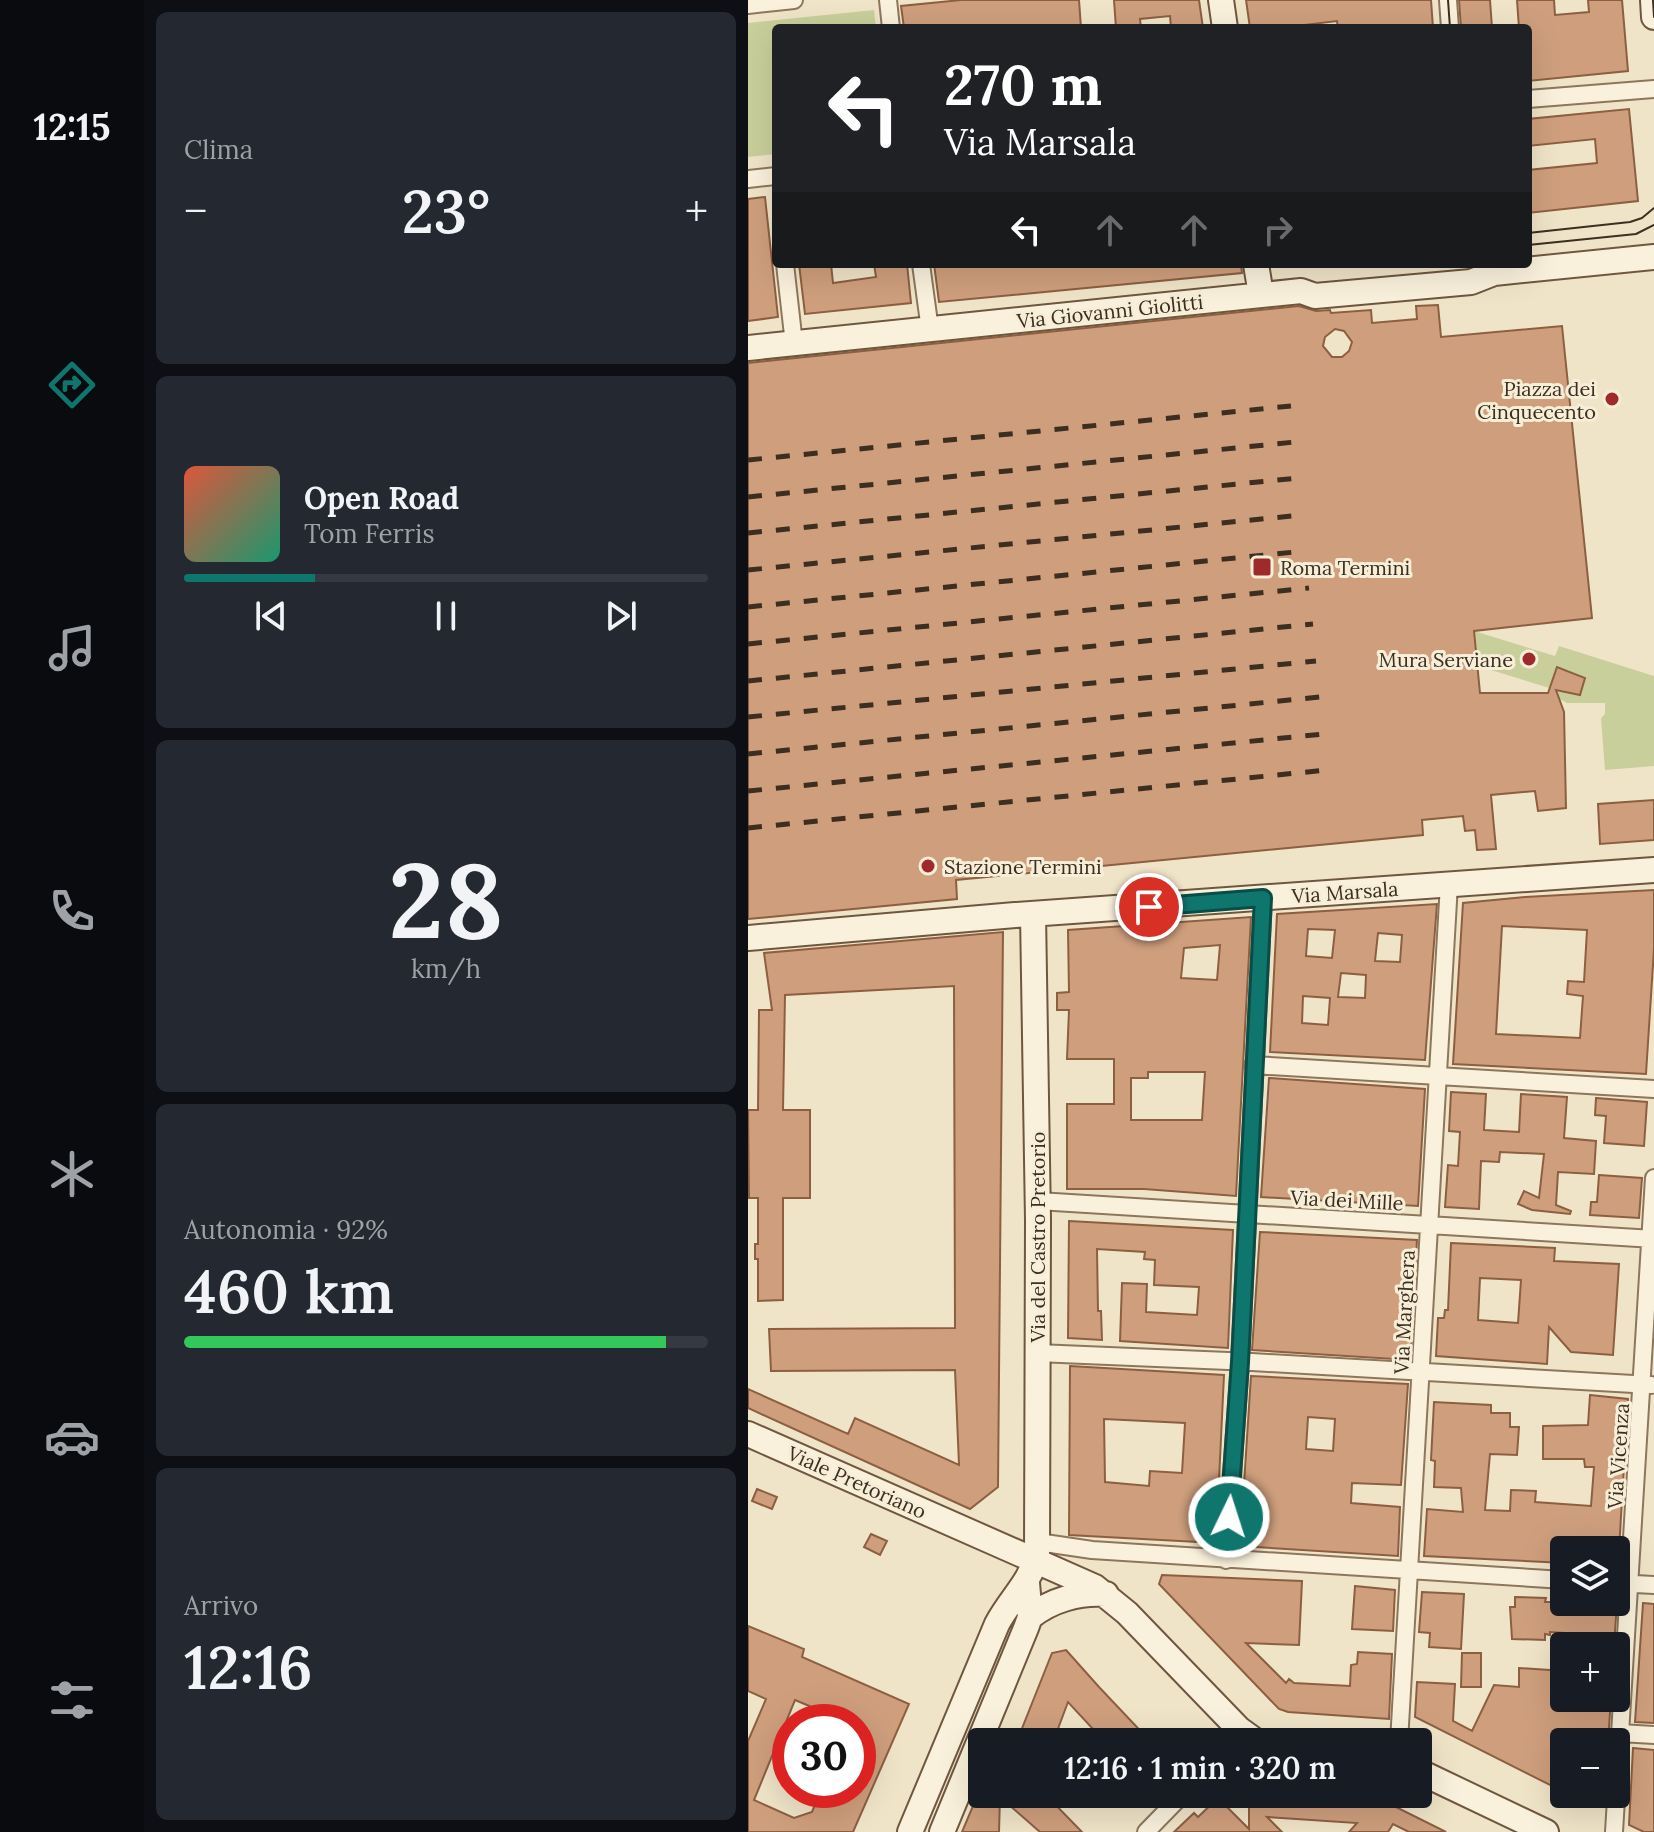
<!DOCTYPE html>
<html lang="it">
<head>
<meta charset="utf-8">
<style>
	:root { --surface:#171b24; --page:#242831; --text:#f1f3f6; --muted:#9ea1a6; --line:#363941; --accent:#0f766e }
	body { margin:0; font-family:Lora,serif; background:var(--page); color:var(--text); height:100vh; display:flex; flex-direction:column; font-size:30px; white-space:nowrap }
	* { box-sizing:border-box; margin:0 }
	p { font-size:26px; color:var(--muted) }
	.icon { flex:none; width:44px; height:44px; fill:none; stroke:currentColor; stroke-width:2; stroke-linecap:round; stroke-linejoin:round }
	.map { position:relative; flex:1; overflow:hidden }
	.details { display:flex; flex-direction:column; gap:12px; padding:12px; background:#0d0f14; width:604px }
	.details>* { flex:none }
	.guide { position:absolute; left:24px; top:24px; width:760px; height:244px; border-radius:8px; box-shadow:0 8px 32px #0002; background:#202124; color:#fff; overflow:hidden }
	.controls { position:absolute; left:802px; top:1536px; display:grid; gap:16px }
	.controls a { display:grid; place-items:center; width:80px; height:80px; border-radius:8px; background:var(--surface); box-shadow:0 8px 32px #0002; font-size:40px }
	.speed { position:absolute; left:24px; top:1704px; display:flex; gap:16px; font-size:40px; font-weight:700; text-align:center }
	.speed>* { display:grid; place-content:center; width:104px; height:104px; border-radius:50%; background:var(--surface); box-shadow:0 8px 32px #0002; line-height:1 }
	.speed .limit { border:12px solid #d22; background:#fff; color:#111 }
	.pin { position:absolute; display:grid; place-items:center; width:68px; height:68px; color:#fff; margin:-34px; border:4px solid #fff; border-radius:50%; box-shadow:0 2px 8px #0007 }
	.me { position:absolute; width:88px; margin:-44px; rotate:4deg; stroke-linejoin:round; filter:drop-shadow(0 0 6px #0008) }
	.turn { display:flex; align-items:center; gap:28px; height:168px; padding:0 40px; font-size:36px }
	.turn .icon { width:104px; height:104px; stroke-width:2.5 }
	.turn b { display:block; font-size:56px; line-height:68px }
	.lanes { display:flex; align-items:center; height:76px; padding:0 40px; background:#0003; justify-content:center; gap:40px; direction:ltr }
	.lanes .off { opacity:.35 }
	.big { font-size:60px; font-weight:600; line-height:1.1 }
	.details .card { flex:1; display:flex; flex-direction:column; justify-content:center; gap:12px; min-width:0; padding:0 28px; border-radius:12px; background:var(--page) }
	.details .dial { align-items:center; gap:0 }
	.dial b { font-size:104px; line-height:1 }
	.song { display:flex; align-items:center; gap:24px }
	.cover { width:96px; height:96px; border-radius:12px; background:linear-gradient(135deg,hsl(10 70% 55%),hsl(160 70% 35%)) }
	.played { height:8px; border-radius:4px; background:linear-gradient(90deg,var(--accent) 25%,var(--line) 25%) }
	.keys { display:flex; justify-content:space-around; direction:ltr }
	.heat { display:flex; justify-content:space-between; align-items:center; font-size:44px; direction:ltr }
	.charge { height:12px; border-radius:6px; background:linear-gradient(90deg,#34c759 92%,var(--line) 0) }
	.trip { position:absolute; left:220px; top:1728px; width:464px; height:80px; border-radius:8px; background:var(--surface); box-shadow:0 8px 32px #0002; font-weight:600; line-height:80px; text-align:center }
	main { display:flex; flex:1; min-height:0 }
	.tab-bar { display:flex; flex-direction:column; width:144px; justify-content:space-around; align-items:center; background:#090b0e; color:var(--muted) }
	.tab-bar .icon { width:56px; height:56px }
	.tab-bar .selected { color:var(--accent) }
	.tab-bar b { font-size:36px; color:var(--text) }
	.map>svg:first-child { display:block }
	.green { fill:#c9cf9b }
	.building { fill:#cf9f7d; stroke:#8d5f41; stroke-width:2; fill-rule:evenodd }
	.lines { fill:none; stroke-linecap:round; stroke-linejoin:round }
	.street-casing { stroke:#8d765c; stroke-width:20 }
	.secondary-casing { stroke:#6f573f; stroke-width:28 }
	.street { stroke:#faf1dc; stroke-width:16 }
	.secondary { stroke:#faf1dc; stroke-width:24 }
	.tram { stroke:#3d2e20; stroke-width:2 }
	.rail { stroke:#3d2e20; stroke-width:5; stroke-dasharray:14 14; stroke-linecap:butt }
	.route-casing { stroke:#0a4d48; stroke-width:20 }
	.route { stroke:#0f766e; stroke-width:14 }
	.poi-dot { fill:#9e2a2b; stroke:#f7eed8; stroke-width:3 }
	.labels { text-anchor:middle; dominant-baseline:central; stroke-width:6; stroke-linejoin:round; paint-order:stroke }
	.street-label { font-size:20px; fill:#3d2e20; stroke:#f7eed8 }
	.poi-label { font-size:20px; fill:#3d2e20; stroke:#f7eed8; text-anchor:end }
</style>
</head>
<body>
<main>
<nav class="tab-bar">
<b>12:15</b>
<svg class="icon selected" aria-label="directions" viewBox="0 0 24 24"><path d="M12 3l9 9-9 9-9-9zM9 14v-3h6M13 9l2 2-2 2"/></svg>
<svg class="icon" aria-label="music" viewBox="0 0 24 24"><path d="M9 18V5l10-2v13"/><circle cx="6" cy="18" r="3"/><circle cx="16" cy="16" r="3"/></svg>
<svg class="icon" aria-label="phone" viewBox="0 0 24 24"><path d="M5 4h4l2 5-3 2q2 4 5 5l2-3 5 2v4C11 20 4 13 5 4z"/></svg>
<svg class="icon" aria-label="climate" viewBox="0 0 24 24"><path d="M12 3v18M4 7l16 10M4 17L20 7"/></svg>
<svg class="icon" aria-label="car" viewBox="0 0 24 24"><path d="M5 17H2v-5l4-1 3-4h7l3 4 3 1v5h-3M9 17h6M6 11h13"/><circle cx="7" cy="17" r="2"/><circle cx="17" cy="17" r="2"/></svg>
<svg class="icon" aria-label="filters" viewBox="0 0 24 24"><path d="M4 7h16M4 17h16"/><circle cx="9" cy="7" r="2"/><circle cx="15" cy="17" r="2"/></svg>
</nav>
<section class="details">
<div class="card"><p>Clima</p>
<div class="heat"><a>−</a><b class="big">23°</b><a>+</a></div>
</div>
<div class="card">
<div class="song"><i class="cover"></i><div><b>Open Road</b><p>Tom Ferris</p></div></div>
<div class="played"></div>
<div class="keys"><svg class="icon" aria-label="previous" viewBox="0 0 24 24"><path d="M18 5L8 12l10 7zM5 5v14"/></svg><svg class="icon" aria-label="pause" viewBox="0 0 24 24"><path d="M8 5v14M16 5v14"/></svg><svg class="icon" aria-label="next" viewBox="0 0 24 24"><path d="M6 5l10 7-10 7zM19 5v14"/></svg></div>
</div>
<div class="card dial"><b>28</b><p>km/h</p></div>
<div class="card"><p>Autonomia · 92%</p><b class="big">460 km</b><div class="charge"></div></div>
<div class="card"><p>Arrivo</p><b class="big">12:16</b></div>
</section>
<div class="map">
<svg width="906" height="1832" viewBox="0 0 906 1832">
	<rect width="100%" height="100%" fill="#f0e4c8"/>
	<path class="green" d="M126 10 128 28H28V154L0 157V23Z
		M726 631 807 656 811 646 906 676V766L857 770 853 718 857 714V703H819L808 697 811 691 730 666Z"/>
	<path class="building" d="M213 0H331L333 28H156L153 6Z
		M366 0H451L455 28H423L422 16 392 19 393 28H368Z
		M498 0H683L685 28H590L589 21 531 28H502Z
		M711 0H742L744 28H713Z
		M769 0H806L807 15 841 12 840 0H874L880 71 780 81V28H771Z
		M881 109 890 201 780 213V170L849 163 847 139 780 146V119Z
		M17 197 30 317 0 321V199Z
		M51 264H83L85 283 128 277 126 264H159L163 303 57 314Z
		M186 264H218V267H244V264H493L494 273 191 302Z
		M690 305 693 337 814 326 844 618 726 631 732 693H800L809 667 837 678 832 695 808 690 816 712 818 808 790 811 787 791 743 795 748 849 729 850 727 830 717 831 715 816 674 820 675 835 208 880 209 899 0 919V363L551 306 568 311 582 310 583 313 623 310 624 323 669 319 668 306ZM587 329 596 331 604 342 601 351 594 357H584L575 346 577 337Z
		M906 800V840L852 844 850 804Z
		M906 890V949L898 1074 705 1064 715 903 777 897ZM754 926 839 930 836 982 820 981 819 994 835 996 832 1038 748 1034Z
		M689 904 677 1060 522 1052 529 914ZM560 929 587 930 584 958 558 956ZM630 933 654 935 652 962 627 961ZM593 973 618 975 617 998 590 997ZM555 996 582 998 580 1025 554 1023Z
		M503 917 488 1196 396 1189H319V1104H366V1059H319L321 1010H309V993L321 992 320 930ZM472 945 469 980 433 978 436 948ZM400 1072H457L454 1120H383V1078H400Z
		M255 932 250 1487 222 1509 0 1408V1389L100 1434 107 1418 211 1465 207 1370 23 1371 21 1329 207 1328 206 986 37 995 35 1110H62V1198H35V1300L10 1301V1259H7V1244H10V1198H1L0 1110H10L11 1010H24L16 953Z
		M521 1078 677 1089 670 1206 513 1197Z
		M703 1092 738 1094 736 1130 771 1132 773 1094 819 1097 816 1138 848 1141 846 1174 810 1172 808 1205 823 1211 822 1214 784 1210 770 1204 776 1191 791 1198 796 1154 752 1152 751 1162 733 1161 731 1209 697 1207 700 1165 710 1166 712 1132 701 1131Z
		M848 1098 899 1102 896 1146 856 1143 858 1116 847 1115Z
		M851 1175 894 1178 891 1218 842 1215 843 1202H849Z
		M321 1221 485 1230 480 1348 372 1341 374 1283 399 1284 398 1312 449 1315 451 1287 406 1285 407 1260 396 1259 397 1252 349 1249 350 1311H353L354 1340 320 1338Z
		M512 1232 669 1240 662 1360 504 1350Z
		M703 1243 807 1248 806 1261 871 1264 865 1355 823 1352 801 1327 799 1364 688 1356 690 1318H696L697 1310H700ZM732 1278 773 1280 770 1323 730 1320Z
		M322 1366 476 1375 468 1543 321 1535ZM356 1419 437 1423 434 1473 402 1471 401 1486 357 1482Z
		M503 1376 660 1384 653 1485 604 1483 603 1503 652 1507 650 1556 492 1546ZM560 1417 587 1419 585 1451 558 1449Z
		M842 1395 880 1399 871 1550H816V1563L676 1556 679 1509 715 1512 713 1488 686 1487 687 1461 683 1460 686 1402 743 1405V1413H762V1427H771L769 1455 742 1454 737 1510 762 1511 763 1490 788 1491 787 1502 843 1506 846 1467H837L836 1459H795V1426L840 1425Z
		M9 1489 29 1497 24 1509 4 1501Z
		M123 1534 139 1541 132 1555 116 1547Z
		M414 1575 554 1581 551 1645 498 1643 538 1683 541 1679 546 1683 602 1686 603 1665 609 1664 610 1652 644 1654 641 1719 540 1712 531 1709 411 1584Z
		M607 1586 647 1590 645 1631 604 1629Z
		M674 1592 716 1594 713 1649 681 1647 682 1633 671 1632Z
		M767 1597 798 1598 797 1602H869L866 1646 847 1645 848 1635 802 1632V1635L797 1634V1640L764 1639 762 1607H767Z
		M895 1603 906 1604V1723L887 1722Z
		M0 1626 56 1649 54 1657 161 1704 105 1832H0V1741L18 1699 0 1691ZM47 1700 90 1718 92 1722H110V1790H73L64 1812 46 1818 6 1800Z
		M318 1650 351 1687 403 1742H357L320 1702 305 1742H285L271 1736 304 1653Z
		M714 1653H733V1687H713Z
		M771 1668 816 1671V1698H863L860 1742H816V1792L667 1717 669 1682 707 1684 705 1721 724 1731 746 1685 771 1687Z
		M885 1748 906 1750V1832H896L881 1825Z
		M230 1794H297L334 1832H292L252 1797 251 1832H214Z
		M470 1798 501 1829V1798L642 1804 698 1832H661L645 1824 640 1832H601L609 1823 519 1817 534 1832H426L446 1813 450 1817Z"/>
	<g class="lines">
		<g class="street-casing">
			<path id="street" d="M140 0 143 28
				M700 0 702 28
				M0 5 46 0
				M780 99 906 89
				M0 179 28 176
				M37 264 46 344
				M173 264 182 330
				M505 1065 906 1089
				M290 1201 906 1239
				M289 1353 504 1362 903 1385
				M290 1542 344 1550 816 1580
				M478 1560 492 1362 515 898
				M868 1583 906 1585
				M872 1733 906 1735
				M651 1742 701 884
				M398 1832 435 1794
				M866 1832 906 1178"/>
		</g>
		<g class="secondary-casing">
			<path id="secondary" d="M473 0 477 28
				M905 0 906 17
				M508 264 513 295
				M0 348 553 291 567 296 723 282 746 273 906 257
				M0 938 267 915 906 870
				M0 1434 347 1587 379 1613 491 1729 509 1742
				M282 1617C303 1600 331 1592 358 1594
				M670 1771 798 1832
				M162 1832 249 1624C262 1599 282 1583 289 1555L290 1220 285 914
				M194 1832 278 1628 282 1617 279 1583"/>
		</g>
		<use href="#street" class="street"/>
		<use href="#secondary" class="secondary"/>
		<path class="tram" d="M700 0 702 28
			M905 0 906 17
			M780 233 882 222 894 218 906 208
			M780 245 888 234 906 225"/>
		<path class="rail" d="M0 460 543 406
			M0 497 547 442
			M0 533 550 478
			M0 570 554 515
			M0 607 557 551
			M0 644 561 588
			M0 681 565 624
			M0 717 568 661
			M0 754 572 697
			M0 791 576 734
			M0 828 579 770"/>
	</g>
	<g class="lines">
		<g class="route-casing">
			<path id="route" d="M401 907 515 898 492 1362 481 1517"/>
		</g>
		<use href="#route" class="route"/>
	</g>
	<g class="poi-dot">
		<circle cx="864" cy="399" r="8"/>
		<rect x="504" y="557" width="20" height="20" rx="4"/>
		<circle cx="781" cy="659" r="8"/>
		<circle cx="180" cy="866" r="8"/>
	</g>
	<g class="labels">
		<g class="street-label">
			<text transform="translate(362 311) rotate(-6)">Via Giovanni Giolitti</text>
			<text transform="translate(597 892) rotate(-4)">Via Marsala</text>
			<text transform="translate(599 1200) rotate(3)">Via dei Mille</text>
			<text transform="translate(289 1237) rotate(-90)">Via del Castro Pretorio</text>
			<text transform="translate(656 1312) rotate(-87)">Via Marghera</text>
			<text transform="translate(870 1456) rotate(-86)">Via Vicenza</text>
			<text transform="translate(109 1482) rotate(24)">Viale Pretoriano</text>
		</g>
		<g class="poi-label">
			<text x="848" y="388">Piazza dei<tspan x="848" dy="23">Cinquecento</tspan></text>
			<text x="532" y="567" text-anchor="start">Roma Termini</text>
			<text x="765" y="659">Mura Serviane</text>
			<text x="196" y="866" text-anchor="start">Stazione Termini</text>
		</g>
	</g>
</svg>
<div class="controls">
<a><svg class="icon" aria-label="layers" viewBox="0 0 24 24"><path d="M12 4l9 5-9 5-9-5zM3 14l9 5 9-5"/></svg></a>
<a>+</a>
<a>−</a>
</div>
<div class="speed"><div class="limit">30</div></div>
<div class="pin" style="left:401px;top:907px;background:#d93025"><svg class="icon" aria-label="arrive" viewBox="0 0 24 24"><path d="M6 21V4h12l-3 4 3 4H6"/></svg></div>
<svg class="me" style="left:481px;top:1517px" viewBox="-20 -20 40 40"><circle r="17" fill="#0f766e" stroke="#fff" stroke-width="3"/><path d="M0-11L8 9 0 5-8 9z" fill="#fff"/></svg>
<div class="trip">12:16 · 1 min · 320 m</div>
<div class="guide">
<div class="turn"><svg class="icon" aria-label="left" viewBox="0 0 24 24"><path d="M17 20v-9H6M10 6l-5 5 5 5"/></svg><div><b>270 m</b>Via Marsala</div></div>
<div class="lanes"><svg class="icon" aria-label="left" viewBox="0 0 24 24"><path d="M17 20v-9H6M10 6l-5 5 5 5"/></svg><svg class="icon off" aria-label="ahead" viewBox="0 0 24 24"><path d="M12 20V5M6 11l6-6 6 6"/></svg><svg class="icon off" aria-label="ahead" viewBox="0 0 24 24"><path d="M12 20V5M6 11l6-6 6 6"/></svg><svg class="icon off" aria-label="right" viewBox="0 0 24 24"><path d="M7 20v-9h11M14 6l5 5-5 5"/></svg></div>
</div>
</div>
</main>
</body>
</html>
